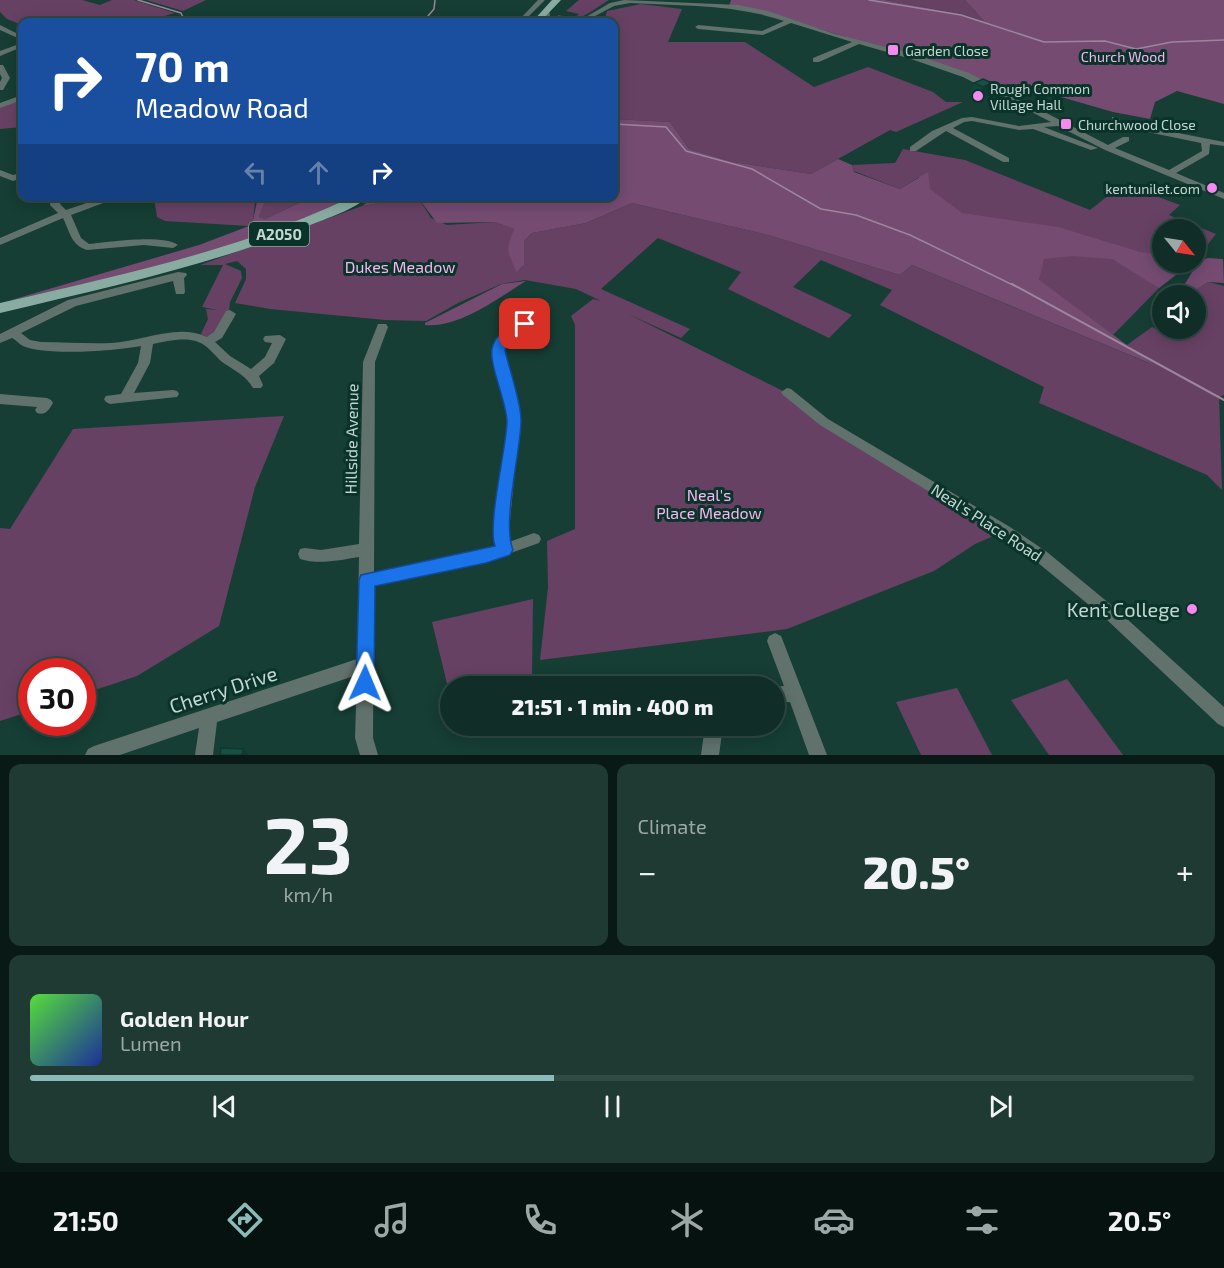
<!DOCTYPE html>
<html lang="en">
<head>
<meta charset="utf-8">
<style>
	:root { --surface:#102e27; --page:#1e3a33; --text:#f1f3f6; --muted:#9ca8a7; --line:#304a44; --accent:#8bbbb9 }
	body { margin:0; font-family:"Exo 2",sans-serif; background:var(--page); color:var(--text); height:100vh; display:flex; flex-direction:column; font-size:22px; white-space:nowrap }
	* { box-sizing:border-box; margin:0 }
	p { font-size:20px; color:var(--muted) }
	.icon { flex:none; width:33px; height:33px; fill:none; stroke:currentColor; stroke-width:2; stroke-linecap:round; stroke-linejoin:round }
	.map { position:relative; height:755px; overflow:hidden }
	.side { display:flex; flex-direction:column; gap:9px; padding:9px; background:#091915; flex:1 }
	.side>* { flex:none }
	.banner { position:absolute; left:18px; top:18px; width:600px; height:183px; border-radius:12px; box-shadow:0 3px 15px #0003,0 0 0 2px var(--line); background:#1a4fa0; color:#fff; overflow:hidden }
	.needle { width:39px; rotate:120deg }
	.controls { position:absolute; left:1152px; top:219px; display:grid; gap:12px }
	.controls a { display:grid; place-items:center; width:54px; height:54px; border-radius:50%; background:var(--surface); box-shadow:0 3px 15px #0003,0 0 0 2px var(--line); font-size:30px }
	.speed { position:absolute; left:18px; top:658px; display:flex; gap:12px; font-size:30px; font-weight:700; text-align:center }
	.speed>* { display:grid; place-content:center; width:78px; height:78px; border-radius:50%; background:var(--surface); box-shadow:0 3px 15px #0003,0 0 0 2px var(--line); line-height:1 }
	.speed .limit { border:9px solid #d22; background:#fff; color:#111 }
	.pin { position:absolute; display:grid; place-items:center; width:51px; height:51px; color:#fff; margin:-26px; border-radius:12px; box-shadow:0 3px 9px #0006 }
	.me { position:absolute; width:66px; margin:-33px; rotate:1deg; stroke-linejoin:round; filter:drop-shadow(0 0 4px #0008) }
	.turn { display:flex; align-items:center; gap:21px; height:126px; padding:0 18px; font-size:27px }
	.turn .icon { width:78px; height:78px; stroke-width:2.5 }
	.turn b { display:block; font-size:42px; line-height:51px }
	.lanes { display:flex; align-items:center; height:57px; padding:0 18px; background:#0003; justify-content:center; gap:30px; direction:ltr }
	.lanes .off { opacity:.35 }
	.big { font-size:45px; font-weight:800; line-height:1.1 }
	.side .tile { flex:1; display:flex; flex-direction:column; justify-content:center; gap:9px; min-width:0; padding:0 21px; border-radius:12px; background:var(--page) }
	.side .dial { align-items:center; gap:0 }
	.dial b { font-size:78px; line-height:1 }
	.song { display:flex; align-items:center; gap:18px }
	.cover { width:72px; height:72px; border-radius:9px; background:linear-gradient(135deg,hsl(110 70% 55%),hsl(230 70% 35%)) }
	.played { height:6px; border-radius:3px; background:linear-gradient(90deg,var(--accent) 45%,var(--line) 45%) }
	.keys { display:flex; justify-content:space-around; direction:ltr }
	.heat { display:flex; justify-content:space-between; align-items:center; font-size:33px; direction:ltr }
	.side .tiles { flex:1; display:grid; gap:9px; grid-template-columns:1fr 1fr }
	.tile:last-child { grid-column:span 2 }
	.trip { position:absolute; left:440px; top:676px; width:345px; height:60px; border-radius:30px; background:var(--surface); box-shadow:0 3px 15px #0003,0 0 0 2px var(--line); font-weight:800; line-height:60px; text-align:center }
	.tabs { display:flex; height:96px; justify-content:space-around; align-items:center; background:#061210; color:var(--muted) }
	.tabs .icon { width:42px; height:42px }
	.tabs .current { color:var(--accent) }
	.tabs b { font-size:27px; color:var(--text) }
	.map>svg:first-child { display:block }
	.green { fill:#674164 }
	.forest { fill:#754b72 }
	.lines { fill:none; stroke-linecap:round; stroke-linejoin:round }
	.stream-far1 { stroke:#9d859e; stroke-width:1.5 }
	.stream { stroke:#9d859e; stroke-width:2 }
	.minor { fill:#61716c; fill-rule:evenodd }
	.major { fill:#89aca2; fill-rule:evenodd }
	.wall { fill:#13463a }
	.shaded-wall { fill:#0f3930 }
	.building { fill:#165144; stroke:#0f3930; stroke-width:1.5 }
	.route { fill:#1a73e8; stroke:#114b97; stroke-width:1.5 }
	.poi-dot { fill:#f589ee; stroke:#0a332a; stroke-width:2 }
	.labels { text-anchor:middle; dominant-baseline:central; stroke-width:6; stroke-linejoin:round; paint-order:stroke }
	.far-poi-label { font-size:14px; fill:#c2d7d0; stroke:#0a332a; text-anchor:start }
	.far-park-label { font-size:14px; fill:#f8b6f2; stroke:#0a332a }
	.shield { fill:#0a332a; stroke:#8ba69e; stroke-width:1.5 }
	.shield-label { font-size:15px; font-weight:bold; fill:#c2d7d0 }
	.park-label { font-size:16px; fill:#f8b6f2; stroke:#0a332a }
	.street-label { font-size:16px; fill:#c2d7d0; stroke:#0a332a }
	.near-poi-label { font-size:20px; fill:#c2d7d0; stroke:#0a332a; text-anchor:end }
	.near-street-label { font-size:20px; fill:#c2d7d0; stroke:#0a332a }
</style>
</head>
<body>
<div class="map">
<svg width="1224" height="755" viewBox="0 0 1224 755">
	<rect width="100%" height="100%" fill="#163e34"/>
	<path class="green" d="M0 0H82L100 5 112 0H134L175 13 143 22 117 20 109 22H22V25L7 19 0 12Z
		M146 0H206L183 11Z
		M579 0H609C592 10 576 26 556 19L558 15 574 18 579 14 566 11Z
		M885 0H965L984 21 961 14Z
		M641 4 682 9 668 42H745L814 87 868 67 933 92 946 102H963L896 132 890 130 811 174 733 162 689 149 670 122 614 119V22H604L607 11Z
		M22 98V127L0 129V107Z
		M903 149 965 160 1090 210 1123 184 1180 205 1169 215 1216 234 1201 253 1196 255V230H1162V262L1186 263V267L1159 288 1113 335 1026 278 912 231 919 177 900 189 854 171 852 165 895 163Z
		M154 197H209L208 203 255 202 253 220 249 226 165 221 157 217Z
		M267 197H312L265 219 259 217Z
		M412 197 419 199 431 218 447 225 495 222 514 229 510 258 518 271 524 265V241L532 233 586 223 632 203 768 235 900 275 912 265 1151 364 1127 345 1152 327 1179 340 1189 329 1196 328V296L1188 295 1208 282 1224 286V395L1219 397 1222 490 1207 475 1039 403 1044 387 880 305 892 290 821 260 793 287 852 315 829 338 728 289 741 272 658 238 601 289 690 329 681 338 628 314 793 396 806 408 1005 531 975 544 934 571 787 629 540 660 548 587 547 541 575 529V325L571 316 593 299 601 301 576 289 525 280 501 284 458 303 426 321 385 320 270 309 235 303 246 279V269L237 261 225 264 241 271 242 278 230 302 229 311 210 339 201 334 208 319 206 309 218 310 202 307 223 265H200L362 206Z
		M284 416 255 487 219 626 137 676 83 694 82 672H32L31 711 0 721V528L10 529 73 429Z
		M533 599 532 675 488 687H450V696L432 622Z
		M1067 679 1123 755H1049L1011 700Z
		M957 688 992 755H921L896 702Z"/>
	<path class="forest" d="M731 0H885L961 14 984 21 965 0H1224V104L1177 91 1155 102 1150 119 1113 112 1047 93 1012 97 966 75 766 12 729 6Z
		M614 119 670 122 689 149 733 162 811 174 838 159 852 165 854 172 900 189 928 172 930 189 962 213 1058 227 1140 252 1162 255V262L1186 263V267L1159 288 1112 259 1072 256 1044 259 1039 280 1154 365 912 265 900 275 768 235 632 203 586 223 532 233 524 241V265L517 272C506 251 506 250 514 229L495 222 437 223 419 199 413 197 362 206 376 196H614Z
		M258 197H267L259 217 265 219 312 197H359C249 250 126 275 8 301L199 245 249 226 253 220Z
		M1208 258 1223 259 1224 283 1208 282 1188 295H1178L1199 261Z
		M526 281C497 299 459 328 425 325V323L502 284Z"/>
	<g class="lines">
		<path class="stream-far1" d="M138 0 181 13 185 22
			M869 0 961 15 1044 42 1105 41 1136 49 1172 42 1224 40
			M431 22 428 16 434 9 435 0
			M614 124 666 127 686 151 752 169 821 209 856 215 910 235 1015 286"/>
		<path class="stream" d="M1012 284 1224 400"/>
		<path class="minor" d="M538 0H545L523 22H517Z
			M624 0 739 5 768 11 835 34 917 55 969 73 1108 145 1123 137H1129V141L1115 148 1169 170 1202 151 1201 143 1123 127 1113 124 1112 117H1118L1120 120 1127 123 1224 142V146L1210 144 1209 154 1176 173 1224 193V199L1105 150 1058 126 1044 127 1098 148 1091 150 1033 129 1019 130 972 121 964 122 953 128 1009 158V162H1003L946 131 916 151H910V147L932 131 962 118 972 117 1019 126 1051 122 963 77 911 59 859 44 819 62H813V58L852 42 791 23 763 35 698 29 695 27 698 25 762 31 784 21C735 4 681 6 630 3L614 6 584 22H577L610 3Z
			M545 9H549L550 16 555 22H549L544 16Z
			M0 25 22 36V40L0 30Z
			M22 43V47L0 56V51Z
			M0 65H3L10 78 3 90H0V82L2 78 0 74Z
			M22 95V100L0 108V103Z
			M0 170 13 175 22 173V178L13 181 0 176Z
			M51 196H61L60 204 66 210 107 196H122L71 215 81 238 89 244C109 242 163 234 178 245L173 248 144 245 87 250C71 245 70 232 63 218L0 245V238L58 213 50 205Z
			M178 272 186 273 187 275 184 278 185 292 184 294H176L173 281 76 306 21 333 30 340 41 342C64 342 88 344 111 343 142 342 177 323 207 337L214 332 226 311 230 310 236 314 222 338 215 342 230 356 251 369 265 357 272 343 265 342 263 339 265 336 280 335 286 339 274 363 259 376 263 385 261 388H253C246 376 237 372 225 364 217 359 212 350 204 345 190 335 168 341 153 344L150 363 134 393 173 390 177 391 179 394 177 397 110 404 106 402 104 399 106 396 121 394 138 363 141 346C116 351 46 356 23 346 19 344 16 340 12 338L0 343V334L68 300Z
			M529 317 535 321 533 324 509 338 504 350 520 420 508 540 509 542 534 533 539 535 541 539 539 543 486 562 374 585 373 738 378 755H360L355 738 357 675 217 722 213 755H195L199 728 120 755H85L88 749 94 746 357 659 359 557C340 560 319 565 300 559L298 554 300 549 305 548 321 550 359 544 363 362 378 324H386L388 327 375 362 374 572 496 546C488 525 506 450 507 422 508 406 496 368 492 350L501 333Z
			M787 388 791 389 828 419 1010 527 1047 552 1116 609 1224 707V727L1218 724 1106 619 1037 562 1000 535 820 425 783 395 781 392Z
			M0 394 47 398 51 400 53 403C49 410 45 416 37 413L35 410 37 407 0 404Z
			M775 633 781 636 783 641 827 755H809L790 702 774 703 773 687 784 686 767 641 769 636Z
			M705 726H723L719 755H701Z"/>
		<path class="major" d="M552 0H561L540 22H532Z
			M354 196H369C354 210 327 218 308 226 209 266 104 288 0 313V303C121 275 241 250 354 196Z"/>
	</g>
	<path class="wall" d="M974 83H992L988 96 979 100 969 96Z"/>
	<path class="shaded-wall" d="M992 83 988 96 979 100 983 87Z
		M173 196H188L175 201Z
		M243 749 248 754V755H242Z"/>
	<path class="building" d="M983 79 992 83 983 87 974 83Z
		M221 748 243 749 242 755H220Z"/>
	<path class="route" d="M525 319 529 321 531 324 529 327 510 339 505 350C509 369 522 404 521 422 520 455 502 523 513 550L510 555 486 563 375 586 374 683 372 689 365 692 358 689 356 683 359 580 361 575 495 546C487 525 506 450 507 422 507 403 489 365 492 349 494 335 512 323 525 319Z"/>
	<g class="poi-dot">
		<rect x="887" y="44" width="12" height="12" rx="3"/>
		<circle cx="978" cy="96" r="6"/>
		<rect x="1060" y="118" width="12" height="12" rx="3"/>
		<circle cx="1212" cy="188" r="6"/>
		<circle cx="1192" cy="609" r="6"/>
	</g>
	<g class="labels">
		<g class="far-poi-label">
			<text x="905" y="50">Garden Close</text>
			<text x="990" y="88">Rough Common<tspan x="990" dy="16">Village Hall</tspan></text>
			<text x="1078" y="124">Churchwood Close</text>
			<text x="1200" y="188" text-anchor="end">kentunilet.com</text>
		</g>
		<g class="far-park-label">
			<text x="1123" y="56">Church Wood</text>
		</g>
		<rect class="shield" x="249" y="222" width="60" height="24" rx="4.5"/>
		<g class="shield-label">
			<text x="279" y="234">A2050</text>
		</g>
		<g class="park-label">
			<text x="400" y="266">Dukes Meadow</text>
			<text x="709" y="494">Neal's<tspan x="709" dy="18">Place Meadow</tspan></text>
		</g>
		<g class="street-label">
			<text transform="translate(351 439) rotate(-89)">Hillside Avenue</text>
			<text transform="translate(987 522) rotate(33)">Neal's Place Road</text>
		</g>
		<g class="near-poi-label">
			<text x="1180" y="609">Kent College</text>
		</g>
		<g class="near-street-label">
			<text transform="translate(223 689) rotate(-18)">Cherry Drive</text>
		</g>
	</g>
</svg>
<div class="controls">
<a><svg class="needle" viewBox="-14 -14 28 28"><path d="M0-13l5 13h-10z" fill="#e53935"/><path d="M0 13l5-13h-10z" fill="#9ca8a7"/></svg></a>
<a><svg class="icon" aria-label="sound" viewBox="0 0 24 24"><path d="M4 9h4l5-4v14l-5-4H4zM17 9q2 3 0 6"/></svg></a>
</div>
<div class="speed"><div class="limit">30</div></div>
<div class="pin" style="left:525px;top:324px;background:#d93025"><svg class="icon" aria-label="arrive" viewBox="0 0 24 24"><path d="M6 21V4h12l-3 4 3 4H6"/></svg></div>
<svg class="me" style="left:365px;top:683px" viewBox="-20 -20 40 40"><path d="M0-17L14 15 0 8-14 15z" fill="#1a73e8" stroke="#fff" stroke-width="4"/></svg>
<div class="trip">21:51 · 1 min · 400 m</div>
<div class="banner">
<div class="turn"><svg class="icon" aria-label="right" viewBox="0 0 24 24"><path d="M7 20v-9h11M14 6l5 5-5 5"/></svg><div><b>70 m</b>Meadow Road</div></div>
<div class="lanes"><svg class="icon off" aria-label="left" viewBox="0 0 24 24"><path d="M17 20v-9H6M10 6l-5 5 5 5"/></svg><svg class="icon off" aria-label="ahead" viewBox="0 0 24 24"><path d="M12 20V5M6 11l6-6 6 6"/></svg><svg class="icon" aria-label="right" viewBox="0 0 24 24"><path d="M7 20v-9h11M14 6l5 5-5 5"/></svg></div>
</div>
</div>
<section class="side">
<div class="tiles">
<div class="tile dial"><b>23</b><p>km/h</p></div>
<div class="tile"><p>Climate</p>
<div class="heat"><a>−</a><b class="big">20.5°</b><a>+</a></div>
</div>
<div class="tile">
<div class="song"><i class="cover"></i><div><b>Golden Hour</b><p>Lumen</p></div></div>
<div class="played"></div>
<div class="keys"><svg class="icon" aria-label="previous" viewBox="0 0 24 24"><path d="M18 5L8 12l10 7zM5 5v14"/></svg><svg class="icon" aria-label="pause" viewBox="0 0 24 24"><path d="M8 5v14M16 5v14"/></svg><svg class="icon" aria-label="next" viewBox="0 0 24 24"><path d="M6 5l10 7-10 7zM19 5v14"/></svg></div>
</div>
</div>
</section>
<nav class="tabs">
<b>21:50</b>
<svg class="icon current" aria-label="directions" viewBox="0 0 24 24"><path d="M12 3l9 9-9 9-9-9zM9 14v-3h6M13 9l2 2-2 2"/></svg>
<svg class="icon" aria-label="music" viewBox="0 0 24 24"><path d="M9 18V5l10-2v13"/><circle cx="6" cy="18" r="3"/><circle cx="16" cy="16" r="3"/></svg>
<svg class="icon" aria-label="phone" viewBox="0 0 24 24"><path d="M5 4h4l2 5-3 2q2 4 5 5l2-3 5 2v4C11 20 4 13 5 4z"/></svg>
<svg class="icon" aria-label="climate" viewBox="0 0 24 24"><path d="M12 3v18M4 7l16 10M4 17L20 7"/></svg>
<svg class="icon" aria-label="car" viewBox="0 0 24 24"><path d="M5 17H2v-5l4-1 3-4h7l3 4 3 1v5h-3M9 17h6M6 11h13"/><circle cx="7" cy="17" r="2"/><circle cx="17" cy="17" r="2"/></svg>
<svg class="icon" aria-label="filters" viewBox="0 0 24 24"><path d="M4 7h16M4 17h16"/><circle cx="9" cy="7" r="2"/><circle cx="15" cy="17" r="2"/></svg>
<b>20.5°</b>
</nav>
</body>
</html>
